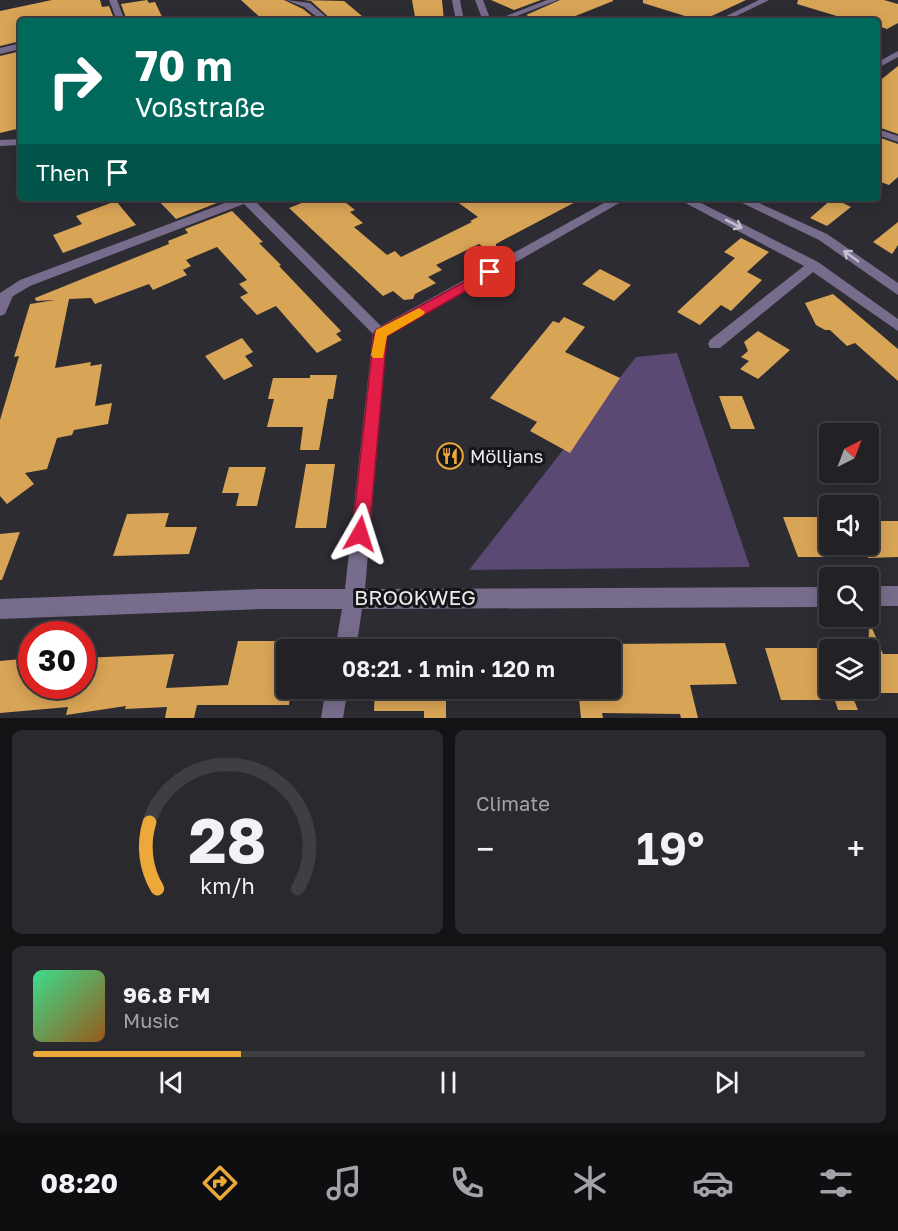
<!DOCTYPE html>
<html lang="en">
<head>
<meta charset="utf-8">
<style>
	:root { --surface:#222126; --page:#2a292e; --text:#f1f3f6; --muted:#a2a3a7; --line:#3f3e43; --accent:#eca93a }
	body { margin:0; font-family:"Golos Text",sans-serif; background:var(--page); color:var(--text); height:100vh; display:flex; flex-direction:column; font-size:22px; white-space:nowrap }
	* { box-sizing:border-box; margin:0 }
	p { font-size:20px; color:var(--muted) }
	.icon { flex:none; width:33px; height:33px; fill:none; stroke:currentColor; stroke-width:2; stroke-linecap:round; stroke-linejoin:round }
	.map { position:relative; height:718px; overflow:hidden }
	.sheet { display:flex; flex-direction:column; gap:12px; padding:12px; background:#131215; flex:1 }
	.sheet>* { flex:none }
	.banner { position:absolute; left:18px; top:18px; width:862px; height:183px; border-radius:6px; box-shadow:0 3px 15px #0003,0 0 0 2px var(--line); background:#00695c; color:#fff; overflow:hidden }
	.needle { width:39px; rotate:42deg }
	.buttons { position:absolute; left:819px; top:423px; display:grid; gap:12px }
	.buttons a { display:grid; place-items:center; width:60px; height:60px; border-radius:6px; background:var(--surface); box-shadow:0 3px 15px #0003,0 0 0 2px var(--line); font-size:30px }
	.speed { position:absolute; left:18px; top:621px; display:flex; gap:12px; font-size:30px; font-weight:700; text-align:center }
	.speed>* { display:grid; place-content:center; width:78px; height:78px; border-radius:50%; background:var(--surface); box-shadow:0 3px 15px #0003,0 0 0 2px var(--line); line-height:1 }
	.speed .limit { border:9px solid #d22; background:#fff; color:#111 }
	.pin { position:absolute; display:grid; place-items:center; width:51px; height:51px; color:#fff; margin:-26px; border-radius:12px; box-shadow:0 3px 9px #0006 }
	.me { position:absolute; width:66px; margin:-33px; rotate:6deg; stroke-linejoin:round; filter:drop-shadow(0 0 4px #0008) }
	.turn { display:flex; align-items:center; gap:21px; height:126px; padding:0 18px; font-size:27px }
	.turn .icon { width:78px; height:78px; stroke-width:2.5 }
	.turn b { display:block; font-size:42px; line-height:51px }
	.then { display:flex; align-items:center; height:57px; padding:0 18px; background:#0003; gap:12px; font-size:22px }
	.big { font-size:45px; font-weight:600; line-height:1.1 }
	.sheet .widget { flex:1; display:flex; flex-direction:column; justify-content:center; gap:9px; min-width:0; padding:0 21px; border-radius:9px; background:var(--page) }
	.sheet .dial { align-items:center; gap:0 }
	.dial svg { height:156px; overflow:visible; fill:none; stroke:var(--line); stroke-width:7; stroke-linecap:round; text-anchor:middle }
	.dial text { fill:var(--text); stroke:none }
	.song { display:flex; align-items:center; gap:18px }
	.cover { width:72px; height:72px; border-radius:9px; background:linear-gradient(135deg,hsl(150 70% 55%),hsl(30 70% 35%)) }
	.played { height:6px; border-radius:3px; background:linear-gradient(90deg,var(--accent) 25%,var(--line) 25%) }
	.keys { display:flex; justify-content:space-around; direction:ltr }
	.heat { display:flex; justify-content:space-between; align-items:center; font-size:33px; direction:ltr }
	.sheet .tiles { flex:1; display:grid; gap:12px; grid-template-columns:1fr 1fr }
	.widget:last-child { grid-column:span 2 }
	.trip { position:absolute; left:276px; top:639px; width:345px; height:60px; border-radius:6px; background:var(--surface); box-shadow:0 3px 15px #0003,0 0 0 2px var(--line); font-weight:600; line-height:60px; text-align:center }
	.tab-bar { display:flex; height:96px; justify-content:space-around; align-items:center; background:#0e0d0f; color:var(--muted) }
	.tab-bar .icon { width:42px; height:42px }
	.tab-bar .selected { color:var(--accent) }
	.tab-bar b { font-size:27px; color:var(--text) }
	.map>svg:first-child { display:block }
	.green { fill:#594973 }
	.building { fill:#d8a456 }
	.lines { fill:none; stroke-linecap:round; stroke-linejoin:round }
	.minor { fill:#786c8c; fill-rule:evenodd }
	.oneway { stroke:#c4bfcd }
	.route { fill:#e11d48; stroke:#92132f; stroke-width:1.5 }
	.slow { fill:#f59e0b }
	.labels { text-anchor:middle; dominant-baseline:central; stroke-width:6; stroke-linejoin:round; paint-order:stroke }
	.poi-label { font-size:18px; fill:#edebf0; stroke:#161518; text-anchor:start }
	.near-street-label { font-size:21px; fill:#edebf0; stroke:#161518 }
</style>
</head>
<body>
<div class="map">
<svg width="898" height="718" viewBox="0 0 898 718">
	<rect width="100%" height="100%" fill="#2e2c33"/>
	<path class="green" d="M677 353 750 567 469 570 636 357Z"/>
	<path class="building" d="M52 0H100L102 7 109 6 115 21H21V41L0 46V11Z
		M147 0 149 3 155 2 164 21H127L121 4Z
		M241 0H284L303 9 318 21H264Z
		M304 0 344 1 368 21H333L311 1Z
		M412 0H442L444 21H424V16L415 17Z
		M491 0H541L514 10Z
		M560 0H613V1L563 21H542L526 15Z
		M643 0H746L701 21 643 3Z
		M798 0H884L898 4V23L887 29 878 26V21H859L840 17 797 4Z
		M21 51V128L0 133V56Z
		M898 66V134L878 127V82Z
		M878 137 898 144V177L889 185 878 181Z
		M156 198H219L222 201 176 219Z
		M314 198H340L355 210 350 212 363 223 354 227 387 255 395 251 401 257 472 222 470 221 478 217 452 198H583L505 239 496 244V249L485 248 479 244 436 265 442 270 428 277 436 283 415 294 413 299 404 300 393 291 383 296 289 208Z
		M833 198 851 207 827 226 810 218Z
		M116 201 136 225 63 253 53 235 82 224 76 216Z
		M232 211 263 242 259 243 281 265 279 266 341 331 336 334 342 340 317 353 276 306 257 315 240 297 248 293 239 284 247 280 217 247 186 260 191 266 183 270 187 275 153 290 149 284 95 304 91 298 69 299 55 368 91 362 90 366 102 364 95 406 112 403 108 424 74 430 72 435 57 438 47 469 25 473 34 484 7 504 0 496V420L19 356 14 357 30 304 55 300 36 301 35 298 169 244 168 241 188 233 185 229Z
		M898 222V245L892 254 873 242Z
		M741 238 769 252 747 272 762 280 731 311 721 305 700 325 677 312 735 258 724 252Z
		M600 269 631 285 614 301 582 284Z
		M833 294 898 349V381L855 343 847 346 830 330H825L816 325 805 303Z
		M564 317 585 327 565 352 620 378 570 453 530 431 537 422 490 398 553 321 559 323Z
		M758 331 790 350 758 379 740 369 749 361 741 357 748 351 744 342Z
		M242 338 253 352 245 356 253 366 224 380 205 356Z
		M310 375H337L333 399H328L319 450H300L303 427H267L274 399H268L273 378H310Z
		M719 396H742L755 429H731Z
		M306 464H335L326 528H295Z
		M229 467H266L257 506H236L239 493H222Z
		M169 513 165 527H197L189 554 113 556 127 514Z
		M783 517H818L834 557H798Z
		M868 521H898V557L868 558Z
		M20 532 2 580H0V534Z
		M869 621 883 654H898V693H868Z
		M238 641H286V688H291L289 705H197L194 718H165L167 707 125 709 126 706 66 715 68 707 0 713V661L32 658V686H82V658L174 654 166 688 228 685Z
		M725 643 737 684 690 685 698 718H681L680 714 602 713 603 718H581L578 688H610V644Z
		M765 648H830V700H781Z
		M375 688H446V718H424V711H374Z
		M831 688H849L858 710H838Z"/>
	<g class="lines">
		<path class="minor" d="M109 0H117L125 21H117Z
			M286 0 310 3 331 21H322L304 7Z
			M452 0H460L464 21H456Z
			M475 0H483L491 21H483Z
			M547 0H558L504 21H493Z
			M759 0H769L726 21H716Z
			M21 43V49L0 54V48Z
			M898 51V57L878 68V62Z
			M878 129 898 136V142L878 135Z
			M21 139V145L0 146V140Z
			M238 198H252L381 326 613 198H628L387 336 365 589 830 587V607L362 609 356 650H335L342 609H263L0 619V599L263 589H345L373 334 244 204 30 286 13 296 5 314 0 316V293L20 280Z
			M676 198H691L818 262 898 319V331L813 272 720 348H710L708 344 710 340 804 266Z
			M732 198H748L827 234 898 283V295L819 240Z
			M868 586H898V606H868Z
			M326 688H348L343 718H321Z"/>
	</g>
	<defs><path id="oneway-shaft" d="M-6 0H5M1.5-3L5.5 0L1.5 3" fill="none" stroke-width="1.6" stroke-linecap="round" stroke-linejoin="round" transform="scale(1.5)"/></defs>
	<g class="oneway">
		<use href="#oneway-shaft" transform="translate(734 224) rotate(27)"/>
		<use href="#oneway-shaft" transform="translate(851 256) rotate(-144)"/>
	</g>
	<path class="route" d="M490 268 496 272 494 275 387 336 369 534 366 540 360 542 354 540 352 534 374 333 376 330Z"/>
	<path class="slow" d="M419 308 425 312 423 315 387 336 383 358H373L371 355 376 330Z"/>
	<defs>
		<g id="restaurant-ring" transform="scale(1.35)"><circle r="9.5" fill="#161518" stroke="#eca93a" stroke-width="1.5"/><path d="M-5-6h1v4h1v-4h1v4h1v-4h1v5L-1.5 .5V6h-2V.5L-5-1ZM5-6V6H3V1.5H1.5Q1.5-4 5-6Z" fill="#eca93a"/></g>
	</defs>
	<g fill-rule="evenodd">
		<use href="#restaurant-ring" x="450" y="456"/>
	</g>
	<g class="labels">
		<g class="poi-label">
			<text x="470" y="456">Mölljans</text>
		</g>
		<g class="near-street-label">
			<text x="415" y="597">BROOKWEG</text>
		</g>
	</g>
</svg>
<div class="buttons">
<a><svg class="needle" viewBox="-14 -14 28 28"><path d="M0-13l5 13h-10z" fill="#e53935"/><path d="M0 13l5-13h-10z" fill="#a2a3a7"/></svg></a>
<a><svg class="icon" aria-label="sound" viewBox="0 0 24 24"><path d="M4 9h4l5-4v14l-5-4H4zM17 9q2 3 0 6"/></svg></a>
<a><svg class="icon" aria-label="search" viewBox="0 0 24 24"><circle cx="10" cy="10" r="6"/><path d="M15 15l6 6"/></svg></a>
<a><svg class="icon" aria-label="layers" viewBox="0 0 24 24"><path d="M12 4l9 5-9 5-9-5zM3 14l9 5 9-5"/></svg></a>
</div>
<div class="speed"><div class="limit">30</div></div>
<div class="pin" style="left:490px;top:272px;background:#d93025"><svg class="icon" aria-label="arrive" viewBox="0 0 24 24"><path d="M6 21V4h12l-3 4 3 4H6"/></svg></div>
<svg class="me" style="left:360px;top:534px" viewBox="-20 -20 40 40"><path d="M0-17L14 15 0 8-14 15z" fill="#e11d48" stroke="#fff" stroke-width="4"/></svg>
<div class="trip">08:21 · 1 min · 120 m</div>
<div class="banner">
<div class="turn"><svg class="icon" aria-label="right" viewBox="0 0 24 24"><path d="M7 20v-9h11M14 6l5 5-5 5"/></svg><div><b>70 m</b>Voßstraße</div></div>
<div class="then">Then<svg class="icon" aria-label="arrive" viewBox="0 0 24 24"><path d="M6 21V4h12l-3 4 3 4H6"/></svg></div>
</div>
</div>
<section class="sheet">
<div class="tiles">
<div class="widget dial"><svg viewBox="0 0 100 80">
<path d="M14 69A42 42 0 1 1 86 69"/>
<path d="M14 69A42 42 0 0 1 10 35" stroke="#eca93a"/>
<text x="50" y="56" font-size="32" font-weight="700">28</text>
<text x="50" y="72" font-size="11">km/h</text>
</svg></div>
<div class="widget"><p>Climate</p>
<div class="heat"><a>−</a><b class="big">19°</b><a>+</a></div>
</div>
<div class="widget">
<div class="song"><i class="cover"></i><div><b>96.8 FM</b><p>Music</p></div></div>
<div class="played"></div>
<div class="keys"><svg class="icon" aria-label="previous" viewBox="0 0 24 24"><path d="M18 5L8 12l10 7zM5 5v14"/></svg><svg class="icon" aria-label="pause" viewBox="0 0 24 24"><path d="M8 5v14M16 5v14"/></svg><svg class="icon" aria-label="next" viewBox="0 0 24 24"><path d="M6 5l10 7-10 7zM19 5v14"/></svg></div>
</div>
</div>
</section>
<nav class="tab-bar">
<b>08:20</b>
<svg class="icon selected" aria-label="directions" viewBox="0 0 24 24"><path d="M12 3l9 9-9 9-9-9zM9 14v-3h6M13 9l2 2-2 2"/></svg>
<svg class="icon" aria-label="music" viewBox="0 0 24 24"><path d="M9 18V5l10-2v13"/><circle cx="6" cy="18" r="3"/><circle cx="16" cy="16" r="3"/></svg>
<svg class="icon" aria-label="phone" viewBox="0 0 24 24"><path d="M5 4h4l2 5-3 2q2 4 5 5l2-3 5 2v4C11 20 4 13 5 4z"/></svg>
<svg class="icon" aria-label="climate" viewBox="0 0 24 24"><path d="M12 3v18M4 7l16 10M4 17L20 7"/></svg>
<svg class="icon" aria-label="car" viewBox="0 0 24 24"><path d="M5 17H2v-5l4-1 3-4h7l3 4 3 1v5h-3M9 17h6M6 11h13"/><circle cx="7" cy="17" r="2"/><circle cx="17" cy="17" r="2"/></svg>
<svg class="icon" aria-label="filters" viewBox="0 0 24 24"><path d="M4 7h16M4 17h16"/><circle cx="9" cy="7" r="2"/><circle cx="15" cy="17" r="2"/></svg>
</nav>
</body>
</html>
